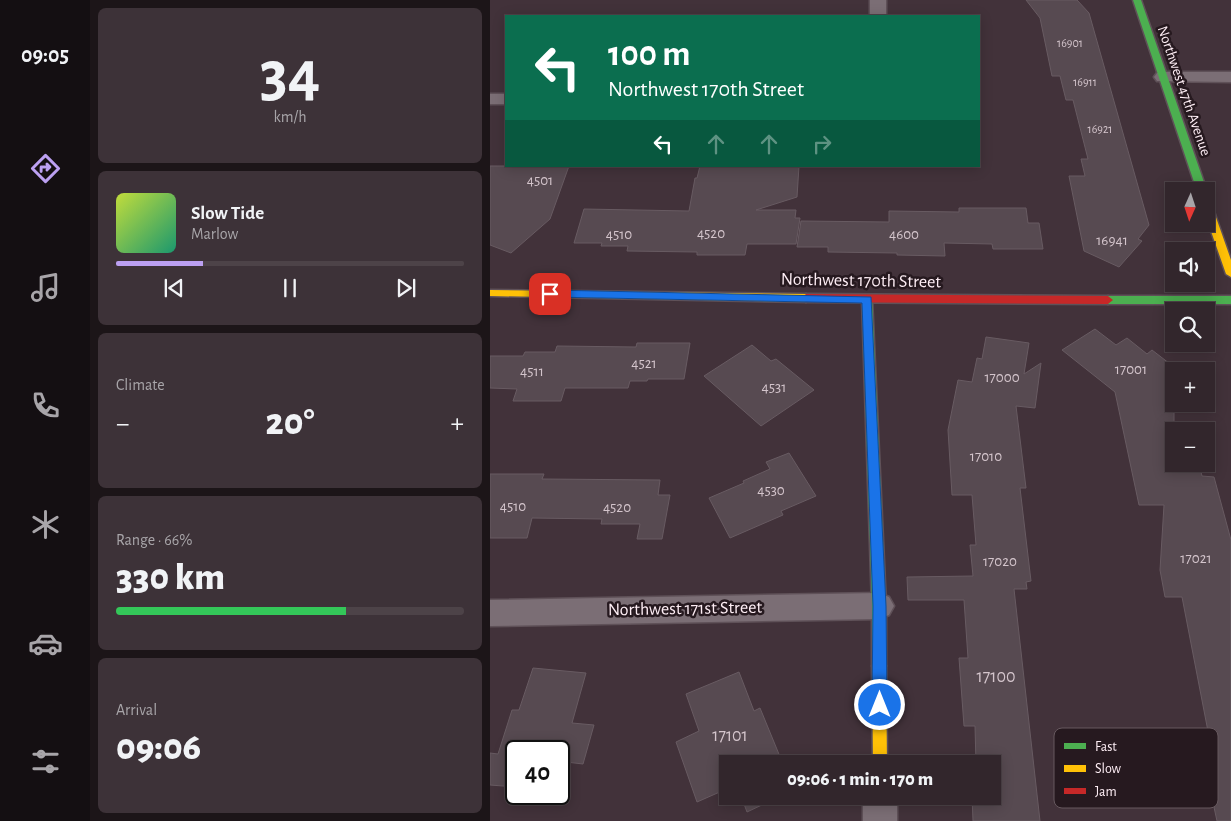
<!DOCTYPE html>
<html lang="en">
<head>
<meta charset="utf-8">
<style>
	:root { --surface:#32262c; --page:#3d3238; --text:#f1f3f6; --muted:#a8a5a9; --line:#4d4348; --accent:#bca0f2 }
	body { margin:0; font-family:"Alegreya Sans",sans-serif; background:var(--page); color:var(--text); height:100vh; display:flex; flex-direction:column; font-size:19px; white-space:nowrap }
	* { box-sizing:border-box; margin:0 }
	p { font-size:16px; color:var(--muted) }
	.icon { flex:none; width:28px; height:28px; fill:none; stroke:currentColor; stroke-width:2; stroke-linecap:round; stroke-linejoin:round }
	.map { position:relative; flex:1; overflow:hidden }
	.sheet { display:flex; flex-direction:column; gap:8px; padding:8px; background:#1c1518; width:400px }
	.sheet>* { flex:none }
	.guide { position:absolute; left:15px; top:15px; width:475px; height:152px; border-radius:0px; box-shadow:0 2px 12px #0003,0 0 0 1px var(--line); background:#0b6e4f; color:#fff; overflow:hidden }
	.needle { width:32px; rotate:183deg }
	.tools { position:absolute; left:675px; top:182px; display:grid; gap:10px }
	.tools a { display:grid; place-items:center; width:50px; height:50px; border-radius:0px; background:var(--surface); box-shadow:0 2px 12px #0003,0 0 0 1px var(--line); font-size:25px }
	.speed { position:absolute; left:15px; top:740px; display:flex; gap:10px; font-size:25px; font-weight:700; text-align:center }
	.speed>* { display:grid; place-content:center; width:65px; height:65px; border-radius:50%; background:var(--surface); box-shadow:0 2px 12px #0003,0 0 0 1px var(--line); line-height:1 }
	.speed .limit { border:2px solid #111; border-radius:8px; background:#fff; color:#111 }
	.pin { position:absolute; display:grid; place-items:center; width:42px; height:42px; color:#fff; margin:-21px; border-radius:10px; box-shadow:0 2px 8px #0006 }
	.me { position:absolute; width:55px; margin:-28px; rotate:0deg; stroke-linejoin:round; filter:drop-shadow(0 0 4px #0008) }
	.turn { display:flex; align-items:center; gap:18px; height:105px; padding:0 20px; font-size:22px }
	.turn .icon { width:65px; height:65px; stroke-width:2.5 }
	.turn b { display:block; font-size:35px; line-height:42px }
	.lanes { display:flex; align-items:center; height:48px; padding:0 20px; background:#0003; justify-content:center; gap:25px; direction:ltr }
	.lanes .off { opacity:.35 }
	.big { font-size:38px; font-weight:800; line-height:1.1 }
	.sheet .card { flex:1; display:flex; flex-direction:column; justify-content:center; gap:8px; min-width:0; padding:0 18px; border-radius:8px; background:var(--page) }
	.sheet .dial { align-items:center; gap:0 }
	.dial b { font-size:65px; line-height:1 }
	.song { display:flex; align-items:center; gap:15px }
	.cover { width:60px; height:60px; border-radius:8px; background:linear-gradient(135deg,hsl(70 70% 55%),hsl(160 70% 35%)) }
	.played { height:5px; border-radius:2px; background:linear-gradient(90deg,var(--accent) 25%,var(--line) 25%) }
	.keys { display:flex; justify-content:space-around; direction:ltr }
	.heat { display:flex; justify-content:space-between; align-items:center; font-size:28px; direction:ltr }
	.charge { height:8px; border-radius:4px; background:linear-gradient(90deg,#34c759 66%,var(--line) 0) }
	.trip { position:absolute; left:229px; top:755px; width:282px; height:50px; border-radius:0px; background:var(--surface); box-shadow:0 2px 12px #0003,0 0 0 1px var(--line); font-weight:800; line-height:50px; text-align:center }
	main { display:flex; flex:1; min-height:0 }
	.tabs { display:flex; flex-direction:column; width:90px; justify-content:space-around; align-items:center; background:#140f12; color:var(--muted) }
	.tabs .icon { width:35px; height:35px }
	.tabs .active { color:var(--accent) }
	.tabs b { font-size:22px; color:var(--text) }
	.map>svg:first-child { display:block }
	.building { fill:#574a51; stroke:#685b62 }
	.lines { fill:none; stroke-linecap:round; stroke-linejoin:round }
	.street-casing { stroke:#5f5158; stroke-width:3 }
	.fast-casing { stroke:#5f5158; stroke-width:3 }
	.slow-casing { stroke:#5f5158; stroke-width:3 }
	.jam-casing { stroke:#5f5158; stroke-width:3 }
	.street { fill:#7b6e75; fill-rule:evenodd }
	.fast { fill:#4caf50; fill-rule:evenodd }
	.slow { fill:#ffc107; fill-rule:evenodd }
	.jam { fill:#c62828; fill-rule:evenodd }
	.route { fill:#1a73e8; stroke:#114b97 }
	.labels { text-anchor:middle; dominant-baseline:central; stroke-width:5; stroke-linejoin:round; paint-order:stroke }
	.far-number-label { font-size:12px; fill:#d4c5cc }
	.far-street-label { font-size:15px; fill:#feeef5; stroke:#26191f }
	.number-label { font-size:15px; fill:#d4c5cc }
	.street-label { font-size:18px; fill:#feeef5; stroke:#26191f }
	.near-number-label { font-size:18px; fill:#d4c5cc }
	.key { fill:#26191f; stroke:#67595f; stroke-width:1 }
	.key-label { font-size:14px; fill:#feeef5 }
</style>
</head>
<body>
<main>
<nav class="tabs">
<b>09:05</b>
<svg class="icon active" aria-label="directions" viewBox="0 0 24 24"><path d="M12 3l9 9-9 9-9-9zM9 14v-3h6M13 9l2 2-2 2"/></svg>
<svg class="icon" aria-label="music" viewBox="0 0 24 24"><path d="M9 18V5l10-2v13"/><circle cx="6" cy="18" r="3"/><circle cx="16" cy="16" r="3"/></svg>
<svg class="icon" aria-label="phone" viewBox="0 0 24 24"><path d="M5 4h4l2 5-3 2q2 4 5 5l2-3 5 2v4C11 20 4 13 5 4z"/></svg>
<svg class="icon" aria-label="climate" viewBox="0 0 24 24"><path d="M12 3v18M4 7l16 10M4 17L20 7"/></svg>
<svg class="icon" aria-label="car" viewBox="0 0 24 24"><path d="M5 17H2v-5l4-1 3-4h7l3 4 3 1v5h-3M9 17h6M6 11h13"/><circle cx="7" cy="17" r="2"/><circle cx="17" cy="17" r="2"/></svg>
<svg class="icon" aria-label="filters" viewBox="0 0 24 24"><path d="M4 7h16M4 17h16"/><circle cx="9" cy="7" r="2"/><circle cx="15" cy="17" r="2"/></svg>
</nav>
<section class="sheet">
<div class="card dial"><b>34</b><p>km/h</p></div>
<div class="card">
<div class="song"><i class="cover"></i><div><b>Slow Tide</b><p>Marlow</p></div></div>
<div class="played"></div>
<div class="keys"><svg class="icon" aria-label="previous" viewBox="0 0 24 24"><path d="M18 5L8 12l10 7zM5 5v14"/></svg><svg class="icon" aria-label="pause" viewBox="0 0 24 24"><path d="M8 5v14M16 5v14"/></svg><svg class="icon" aria-label="next" viewBox="0 0 24 24"><path d="M6 5l10 7-10 7zM19 5v14"/></svg></div>
</div>
<div class="card"><p>Climate</p>
<div class="heat"><a>−</a><b class="big">20°</b><a>+</a></div>
</div>
<div class="card"><p>Range · 66%</p><b class="big">330 km</b><div class="charge"></div></div>
<div class="card"><p>Arrival</p><b class="big">09:06</b></div>
</section>
<div class="map">
<svg width="741" height="821" viewBox="0 0 741 821">
	<rect width="100%" height="100%" fill="#42323a"/>
	<path class="building" d="M536 0H587L599 13 659 225 648 239 652 241 629 267 594 251 579 176H595L591 159H598L583 100H576L570 76H562L550 18Z
		M0 166H79L60 219 21 253 0 245Z
		M210 166H309L307 197 266 210H306L305 218H310L306 244H257L255 255H207V252L137 251 138 246H111L112 243H84L94 209 199 211 205 178H207Z
		M469 208H536L538 223H549L553 249H503L502 244 454 243 455 256 407 255V253L338 252V247H307L311 221 399 222V211L469 212Z
		M605 329 626 345 637 338 657 354 662 350 684 367V426H694L695 431H684V464H709L712 476 724 477 741 540V821H727L712 752H722L692 597H675L670 570 674 505H649L625 392 572 350Z
		M496 337 539 343 534 374 551 363 545 408 526 406 536 488H530L541 581 536 582 537 589H524L550 821H483L482 796H502V764H486L485 726H474L469 658H478L474 600H418L417 577 483 576 480 545H486L482 495H462L458 430 468 380 482 382 487 358 492 359Z
		M147 343H200L194 379H158L157 381H140L138 388H75L71 401H23L27 389 0 388V356H33L35 352H65L67 346 146 347Z
		M262 345 281 361 286 359 324 390 271 426 214 376Z
		M299 453 326 496 291 511 293 515 240 538 219 498 254 483 253 481 280 469 276 462Z
		M0 474H54L52 479 170 480 168 495H180L172 539H147L150 524H111L112 519 42 518 37 538H0Z
		M43 668 96 673 82 723 104 725 93 764 76 762 69 789V751H26V787L0 785V753L8 754 22 710H29Z
		M249 672 264 711 270 708 293 764H238V795L234 796 232 791 207 802 186 742 209 731 196 694Z
		M251 796H291L257 812Z"/>
	<g class="lines">
		<g class="street-casing">
			<path id="street" d="M380 0H396V16H380Z
				M673 72H741V82L667 81 664 77 667 73Z
				M0 94H16V104H0Z
				M389 593 399 597 404 606 399 615 389 619 0 626V600Z
				M373 796H407V821H373Z"/>
		</g>
		<g class="fast-casing">
			<path id="fast" d="M643 0H651L717 191H707Z
				M377 295 382 299 396 606V666L394 671 389 672 384 671 382 666V606L372 299Z
				M618 296H741V304H618L613 300Z"/>
		</g>
		<g class="slow-casing">
			<path id="slow" d="M716 200 721 203 741 260V277L736 274 716 217Z
				M0 290 316 294 321 298 316 302 0 296Z
				M389 660 394 661 396 666 397 764H383L382 666 384 661Z"/>
		</g>
		<g class="jam-casing">
			<path id="jam" d="M316 294 618 296 623 300 618 304 316 302 311 298Z"/>
		</g>
		<use href="#street" class="street"/>
		<use href="#fast" class="fast"/>
		<use href="#slow" class="slow"/>
		<use href="#jam" class="jam"/>
	</g>
	<path class="route" d="M60 290 381 297 396 606 397 705 395 709 390 711 385 709 382 705 383 606 372 303 60 297 54 294Z"/>
	<g class="labels">
		<g class="far-number-label">
			<text x="580" y="43">16901</text>
			<text x="595" y="82">16911</text>
			<text x="610" y="129">16921</text>
		</g>
		<g class="far-street-label">
			<text transform="translate(694 91) rotate(71)">Northwest 47th Avenue</text>
		</g>
		<g class="number-label">
			<text x="50" y="180">4501</text>
			<text x="221" y="233">4520</text>
			<text x="129" y="234">4510</text>
			<text x="414" y="234">4600</text>
			<text x="622" y="240">16941</text>
			<text x="154" y="363">4521</text>
			<text x="641" y="369">17001</text>
			<text x="42" y="371">4511</text>
			<text x="512" y="377">17000</text>
			<text x="284" y="387">4531</text>
			<text x="496" y="456">17010</text>
			<text x="281" y="490">4530</text>
			<text x="23" y="506">4510</text>
			<text x="127" y="507">4520</text>
			<text x="706" y="558">17021</text>
			<text x="510" y="561">17020</text>
		</g>
		<g class="street-label">
			<text transform="translate(371 281) rotate(1)">Northwest 170th Street</text>
			<text transform="translate(195 609) rotate(-1)">Northwest 171st Street</text>
		</g>
		<g class="near-number-label">
			<text x="506" y="677">17100</text>
			<text x="240" y="736">17101</text>
		</g>
	</g>
	<rect x="564" y="728" width="164" height="80" rx="8" class="key"/>
	<rect x="574" y="743" width="22" height="6" fill="#4caf50"/>
	<rect x="574" y="765" width="22" height="7" fill="#ffc107"/>
	<rect x="574" y="788" width="22" height="6" fill="#c62828"/>
	<g class="key-label">
		<text x="605" y="751">Fast</text>
		<text x="605" y="773">Slow</text>
		<text x="605" y="796">Jam</text>
	</g>
</svg>
<div class="tools">
<a><svg class="needle" viewBox="-14 -14 28 28"><path d="M0-13l5 13h-10z" fill="#e53935"/><path d="M0 13l5-13h-10z" fill="#a8a5a9"/></svg></a>
<a><svg class="icon" aria-label="sound" viewBox="0 0 24 24"><path d="M4 9h4l5-4v14l-5-4H4zM17 9q2 3 0 6"/></svg></a>
<a><svg class="icon" aria-label="search" viewBox="0 0 24 24"><circle cx="10" cy="10" r="6"/><path d="M15 15l6 6"/></svg></a>
<a>+</a>
<a>−</a>
</div>
<div class="speed"><div class="limit">40</div></div>
<div class="pin" style="left:60px;top:294px;background:#d93025"><svg class="icon" aria-label="arrive" viewBox="0 0 24 24"><path d="M6 21V4h12l-3 4 3 4H6"/></svg></div>
<svg class="me" style="left:390px;top:705px" viewBox="-20 -20 40 40"><circle r="17" fill="#1a73e8" stroke="#fff" stroke-width="3"/><path d="M0-11L8 9 0 5-8 9z" fill="#fff"/></svg>
<div class="trip">09:06 · 1 min · 170 m</div>
<div class="guide">
<div class="turn"><svg class="icon" aria-label="left" viewBox="0 0 24 24"><path d="M17 20v-9H6M10 6l-5 5 5 5"/></svg><div><b>100 m</b>Northwest 170th Street</div></div>
<div class="lanes"><svg class="icon" aria-label="left" viewBox="0 0 24 24"><path d="M17 20v-9H6M10 6l-5 5 5 5"/></svg><svg class="icon off" aria-label="ahead" viewBox="0 0 24 24"><path d="M12 20V5M6 11l6-6 6 6"/></svg><svg class="icon off" aria-label="ahead" viewBox="0 0 24 24"><path d="M12 20V5M6 11l6-6 6 6"/></svg><svg class="icon off" aria-label="right" viewBox="0 0 24 24"><path d="M7 20v-9h11M14 6l5 5-5 5"/></svg></div>
</div>
</div>
</main>
</body>
</html>
